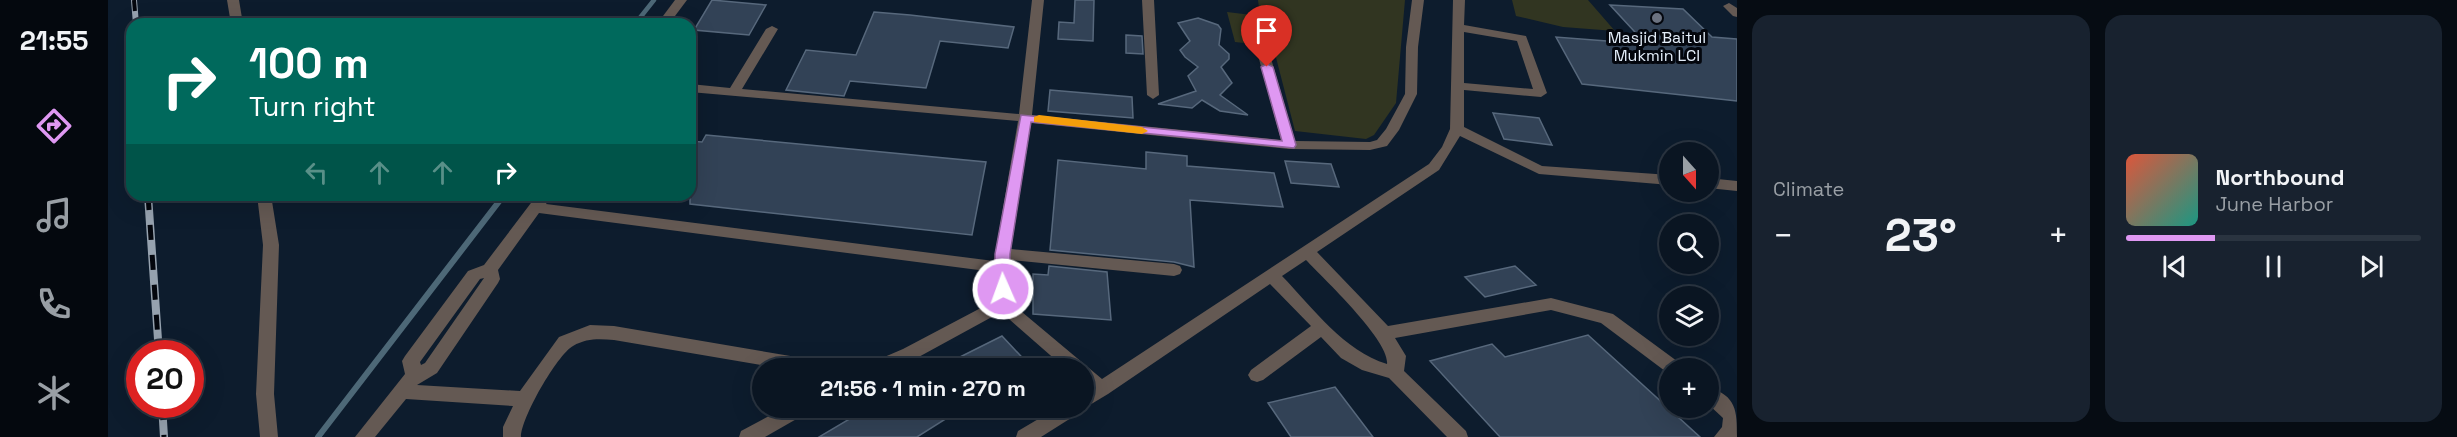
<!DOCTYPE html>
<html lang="en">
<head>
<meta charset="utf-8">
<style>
	:root { --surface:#0a1522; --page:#18222f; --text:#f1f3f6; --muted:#999fa5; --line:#2a3440; --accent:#df98f2 }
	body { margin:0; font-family:"Space Grotesk",sans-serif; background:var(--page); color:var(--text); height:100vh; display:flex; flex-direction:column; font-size:22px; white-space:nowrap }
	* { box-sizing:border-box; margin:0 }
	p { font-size:20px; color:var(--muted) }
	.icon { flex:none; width:33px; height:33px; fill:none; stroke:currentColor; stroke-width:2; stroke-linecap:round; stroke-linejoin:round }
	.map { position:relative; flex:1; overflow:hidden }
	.side { display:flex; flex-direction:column; gap:15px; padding:15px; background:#060c13; width:720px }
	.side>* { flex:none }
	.hud { position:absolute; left:18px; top:18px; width:570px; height:183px; border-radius:18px; box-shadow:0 6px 24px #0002,0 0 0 2px var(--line); background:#00695c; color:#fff; overflow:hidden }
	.needle { width:39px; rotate:159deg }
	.controls { position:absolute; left:1551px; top:142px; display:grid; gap:12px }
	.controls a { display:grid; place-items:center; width:60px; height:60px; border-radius:50%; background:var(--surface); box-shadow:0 6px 24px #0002,0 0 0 2px var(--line); font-size:30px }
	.speed { position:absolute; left:18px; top:340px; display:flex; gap:12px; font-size:30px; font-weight:700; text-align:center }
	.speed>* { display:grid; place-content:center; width:78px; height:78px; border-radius:50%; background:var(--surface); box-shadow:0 6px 24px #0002,0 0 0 2px var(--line); line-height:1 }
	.speed .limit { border:9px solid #d22; background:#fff; color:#111 }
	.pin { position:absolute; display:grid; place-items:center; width:51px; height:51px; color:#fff; margin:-62px -26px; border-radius:50% 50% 50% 0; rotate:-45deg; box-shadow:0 0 6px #0007 }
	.pin .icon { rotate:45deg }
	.me { position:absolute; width:66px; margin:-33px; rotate:358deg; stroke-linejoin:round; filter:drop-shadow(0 0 4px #0008) }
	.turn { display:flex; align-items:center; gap:21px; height:126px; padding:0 24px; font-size:27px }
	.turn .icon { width:78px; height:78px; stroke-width:2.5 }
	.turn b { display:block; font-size:42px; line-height:51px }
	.lanes { display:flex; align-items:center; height:57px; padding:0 24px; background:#0003; justify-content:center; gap:30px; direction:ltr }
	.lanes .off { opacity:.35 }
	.big { font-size:45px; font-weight:700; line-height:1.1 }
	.side .tile { flex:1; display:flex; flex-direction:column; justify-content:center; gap:9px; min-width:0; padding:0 21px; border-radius:18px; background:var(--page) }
	.song { display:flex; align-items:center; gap:18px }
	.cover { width:72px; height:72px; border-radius:9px; background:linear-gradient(135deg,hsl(10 70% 55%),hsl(170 70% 35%)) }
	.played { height:6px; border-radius:3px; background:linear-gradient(90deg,var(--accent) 30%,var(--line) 30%) }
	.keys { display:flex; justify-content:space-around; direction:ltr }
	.heat { display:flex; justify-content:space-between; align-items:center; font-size:33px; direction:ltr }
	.side .tiles { flex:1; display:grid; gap:15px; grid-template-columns:repeat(2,1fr) }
	.trip { position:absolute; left:644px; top:358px; width:342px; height:60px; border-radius:30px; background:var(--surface); box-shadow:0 6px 24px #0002,0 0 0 2px var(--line); font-weight:700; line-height:60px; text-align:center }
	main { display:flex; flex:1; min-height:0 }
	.tabs { display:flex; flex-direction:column; width:108px; justify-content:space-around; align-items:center; background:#04080e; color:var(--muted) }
	.tabs .icon { width:42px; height:42px }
	.tabs .active { color:var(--accent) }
	.tabs b { font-size:27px; color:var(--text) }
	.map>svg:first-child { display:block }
	.green { fill:#313521 }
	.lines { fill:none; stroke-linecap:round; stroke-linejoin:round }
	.stream-far1 { stroke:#4d6877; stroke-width:4.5 }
	.stream { stroke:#4d6877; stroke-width:6 }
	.building { fill:#324256; stroke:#57687c; stroke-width:1.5 }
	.minor { fill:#645953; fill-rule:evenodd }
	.rail-far1-casing { stroke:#96a2af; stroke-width:6 }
	.rail-casing { stroke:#96a2af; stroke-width:8 }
	.rail-far1 { stroke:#03060d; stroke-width:4; stroke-dasharray:11; stroke-linecap:butt }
	.rail { stroke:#03060d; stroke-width:5; stroke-dasharray:15; stroke-linecap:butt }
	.route { fill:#df98f2; stroke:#91639d; stroke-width:1.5 }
	.slow { fill:#f59e0b }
	.worship-dot { fill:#6b7280; stroke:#03060d; stroke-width:2 }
	.labels { text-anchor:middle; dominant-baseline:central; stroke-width:6; stroke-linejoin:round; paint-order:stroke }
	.far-poi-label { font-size:16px; fill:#e3edf9; stroke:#03060d }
</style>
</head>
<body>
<main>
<nav class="tabs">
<b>21:55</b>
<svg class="icon active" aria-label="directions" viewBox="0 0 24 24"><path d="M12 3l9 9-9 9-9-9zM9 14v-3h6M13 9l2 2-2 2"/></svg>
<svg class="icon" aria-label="music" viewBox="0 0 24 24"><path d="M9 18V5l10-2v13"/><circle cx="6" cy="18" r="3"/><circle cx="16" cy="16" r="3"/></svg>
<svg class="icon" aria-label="phone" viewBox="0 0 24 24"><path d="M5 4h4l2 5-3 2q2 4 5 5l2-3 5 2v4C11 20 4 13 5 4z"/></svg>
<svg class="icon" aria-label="climate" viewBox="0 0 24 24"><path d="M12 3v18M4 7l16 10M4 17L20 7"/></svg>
</nav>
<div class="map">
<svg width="1629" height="437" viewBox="0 0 1629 437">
	<rect width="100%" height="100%" fill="#0d1c2d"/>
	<path class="green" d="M1150 0H1297L1288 103 1266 135 1258 139 1187 131 1165 46 1127 42 1119 12 1152 16Z
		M1404 0H1480L1507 31 1455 27 1408 16Z"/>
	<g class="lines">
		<path class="stream-far1" d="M527 24 546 0"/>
		<path class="stream" d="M210 437 396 195"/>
	</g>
	<path class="building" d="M604 0 658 5 641 35 586 30Z
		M967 0H986L985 41 950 39 951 22 966 23Z
		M1502 5 1575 9 1604 37 1629 39V101L1474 84 1448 37 1538 44Z
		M766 12 802 15 906 27 900 48 832 41 818 88 742 81 736 96 678 90 698 50 748 55Z
		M1090 18 1110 25 1113 29 1111 45 1121 54V59L1113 67 1124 83 1112 95 1140 115 1112 111 1094 100 1084 108 1050 104 1088 91 1080 76 1090 67 1077 57 1072 50 1082 41 1070 23Z
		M1018 35 1034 36 1035 54 1018 53Z
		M942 90 1024 97 1025 118 940 111Z
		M1385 113 1431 118 1444 145 1396 139Z
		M598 135 878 162 864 235 582 204V141L594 142Z
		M1038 152 1079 156V166L1166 173 1175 207 1082 200 1086 267 1066 262 942 250 950 160 1038 169Z
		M1177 161 1223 164 1231 187 1183 183Z
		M941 266 999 272 1003 320 925 314V274L940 275Z
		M1407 266 1428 285 1377 297 1357 277Z
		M1480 335 1592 437H1392L1322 361 1384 344 1397 357Z
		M894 336 925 369H828Z
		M1227 387 1265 437H1183L1160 403Z
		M760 408H855L809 437H711Z"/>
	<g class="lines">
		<path class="minor" d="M119 0H131L135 24H123Z
			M567 0H579L561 24H549Z
			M924 0H936L924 115 1173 140 1148 48 1154 44 1160 48 1187 141 1262 142 1269 140 1278 129 1297 94 1298 47 1304 0H1316L1310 47 1309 94 1291 130 1279 146 1262 150 1181 149 923 123 903 249 1066 264 1072 266 1074 270 1072 274 1066 276 902 260V302L994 379 1321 164 1334 147 1342 129 1345 0H1357L1356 25 1418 36 1439 93 1433 97 1356 90V127L1434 166 1562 175V185L1431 174 1352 136 1331 170 1209 252 1280 326 1443 298 1505 314 1573 364 1576 369H1562L1561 374 1493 323 1443 310 1287 338 1298 356 1296 371 1358 431 1360 437H1339L1281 378 1254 370 1233 358 1213 337 1155 380 1149 382 1143 380 1140 375 1143 370 1203 326 1162 284 1000 394 975 409V391L980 388 975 383V369H958L893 312 807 359 784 369H757L760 364 795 349 886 301V272L431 213 390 270 392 279 390 283 329 373 309 385 412 391 451 337 482 325 506 326 718 362 724 364 727 369H677L506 340C491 339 479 338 465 346 449 355 413 418 413 437H395V427L405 406 298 399 267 437H247L297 374 294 361 297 356 360 271 376 265 429 195H444L438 204 886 261 910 121 582 92V84L622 88 658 29 664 26 670 29 634 89 911 114ZM1356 32 1409 41 1425 89 1356 83ZM1198 260C1216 279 1282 341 1279 364 1236 351 1205 308 1174 276ZM376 278 317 363 313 365 312 362 372 279Z
			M1034 0H1046L1051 95 1045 99 1039 95Z
			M1621 3 1629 8V17L1625 16 1615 6Z
			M1600 178 1629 181V191L1600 188Z
			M149 195H163L171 245 166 394 170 437H152L148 394 155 245Z
			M1600 387C1629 396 1629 411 1629 437H1606L1614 427 1615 418 1600 404Z
			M676 408H701L699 413 657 437H631L633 431Z
			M949 408H973L971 413 933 437H908L910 431Z"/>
		<g class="rail-far1-casing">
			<path id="rail-far1" d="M26 0 28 24"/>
		</g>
		<g class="rail-casing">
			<path id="rail" d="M40 195 51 354
				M54 405 56 437"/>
		</g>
		<use href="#rail-far1" class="rail-far1"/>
		<use href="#rail" class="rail"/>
	</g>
	<path class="route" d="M1159 64 1165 67 1188 145 1186 148 923 122 902 254V289L900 293H890L887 289V254L913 115 1174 141 1153 67Z"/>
	<path class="slow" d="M931 115 1034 127 1040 131 1034 134 926 122V117Z"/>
	<circle class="worship-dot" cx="1549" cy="18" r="6"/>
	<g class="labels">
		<g class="far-poi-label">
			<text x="1549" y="37">Masjid Baitul<tspan x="1549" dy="18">Mukmin LCI</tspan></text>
		</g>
	</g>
</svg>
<div class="controls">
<a><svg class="needle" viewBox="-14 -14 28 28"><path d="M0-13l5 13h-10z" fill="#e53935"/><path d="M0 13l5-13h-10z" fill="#999fa5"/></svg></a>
<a><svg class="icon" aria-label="search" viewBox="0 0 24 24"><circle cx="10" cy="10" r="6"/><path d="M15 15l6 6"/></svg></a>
<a><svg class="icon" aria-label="layers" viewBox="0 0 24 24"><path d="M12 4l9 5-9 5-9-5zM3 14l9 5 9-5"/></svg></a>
<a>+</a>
</div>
<div class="speed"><div class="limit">20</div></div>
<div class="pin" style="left:1159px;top:67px;background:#d93025"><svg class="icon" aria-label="arrive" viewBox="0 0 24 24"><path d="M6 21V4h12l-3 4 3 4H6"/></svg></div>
<svg class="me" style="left:895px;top:289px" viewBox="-20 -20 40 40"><circle r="17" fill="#df98f2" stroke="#fff" stroke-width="3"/><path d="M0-11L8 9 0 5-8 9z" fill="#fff"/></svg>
<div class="trip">21:56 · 1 min · 270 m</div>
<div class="hud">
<div class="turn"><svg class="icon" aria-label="right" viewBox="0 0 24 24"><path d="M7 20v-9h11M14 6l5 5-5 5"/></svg><div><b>100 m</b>Turn right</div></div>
<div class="lanes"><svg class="icon off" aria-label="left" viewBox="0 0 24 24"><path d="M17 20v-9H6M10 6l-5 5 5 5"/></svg><svg class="icon off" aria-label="ahead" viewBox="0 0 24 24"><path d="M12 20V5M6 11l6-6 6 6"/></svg><svg class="icon off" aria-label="ahead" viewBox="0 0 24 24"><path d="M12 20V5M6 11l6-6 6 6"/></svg><svg class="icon" aria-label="right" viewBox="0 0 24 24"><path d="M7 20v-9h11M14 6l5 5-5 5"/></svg></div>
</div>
</div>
<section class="side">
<div class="tiles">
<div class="tile"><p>Climate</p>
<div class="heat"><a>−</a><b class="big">23°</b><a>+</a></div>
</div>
<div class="tile">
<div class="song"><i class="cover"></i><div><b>Northbound</b><p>June Harbor</p></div></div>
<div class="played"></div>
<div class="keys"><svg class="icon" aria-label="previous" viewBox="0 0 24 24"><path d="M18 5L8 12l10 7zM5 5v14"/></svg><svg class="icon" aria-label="pause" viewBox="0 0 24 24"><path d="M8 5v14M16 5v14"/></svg><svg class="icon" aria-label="next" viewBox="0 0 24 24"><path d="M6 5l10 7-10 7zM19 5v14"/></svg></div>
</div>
</div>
</section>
</main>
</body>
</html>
